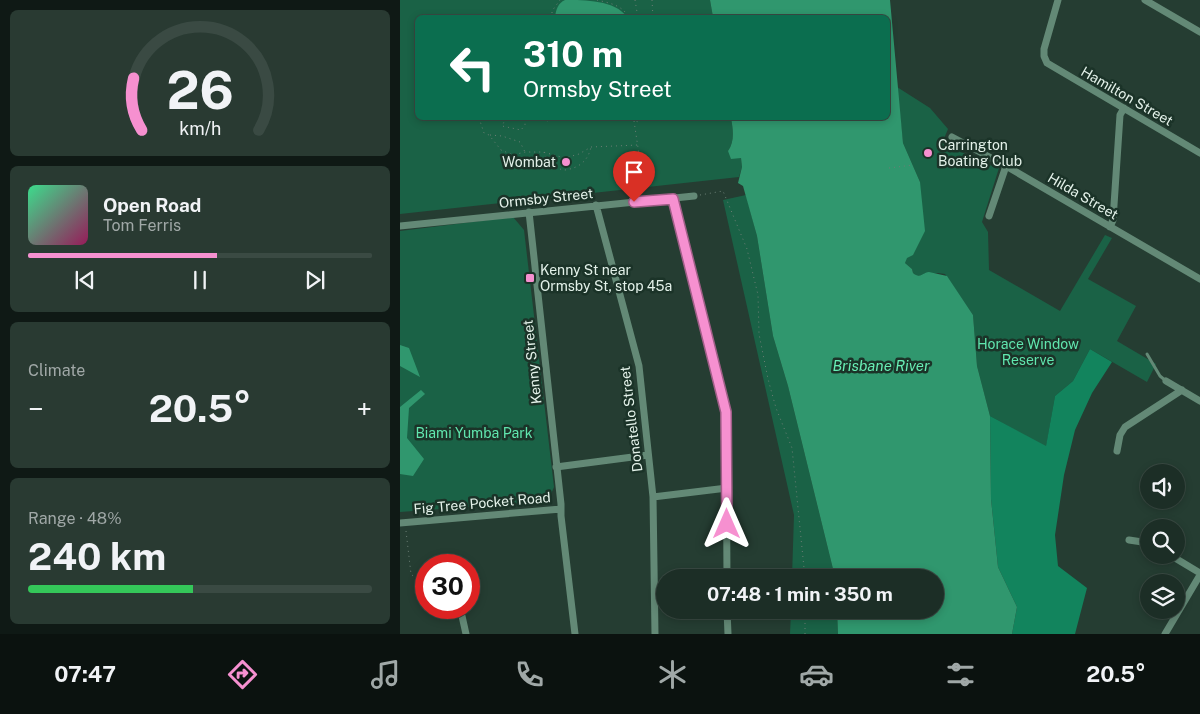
<!DOCTYPE html>
<html lang="en">
<head>
<meta charset="utf-8">
<style>
	:root { --surface:#1c2e26; --page:#293a32; --text:#f1f3f6; --muted:#a0a8a7; --line:#3a4a43; --accent:#f690d0 }
	body { margin:0; font-family:"Public Sans",sans-serif; background:var(--page); color:var(--text); height:100vh; display:flex; flex-direction:column; font-size:19px; white-space:nowrap }
	* { box-sizing:border-box; margin:0 }
	p { font-size:16px; color:var(--muted) }
	.icon { flex:none; width:28px; height:28px; fill:none; stroke:currentColor; stroke-width:2; stroke-linecap:round; stroke-linejoin:round }
	.map { position:relative; flex:1; overflow:hidden }
	.sheet { display:flex; flex-direction:column; gap:10px; padding:10px; background:#0f1915; width:400px }
	.sheet>* { flex:none }
	.banner { position:absolute; left:15px; top:15px; width:475px; height:105px; border-radius:8px; box-shadow:0 2px 8px #0003,0 0 0 1px var(--line); background:#0b6e4f; color:#fff; overflow:hidden }
	.fabs { position:absolute; left:740px; top:464px; display:grid; gap:10px }
	.fabs a { display:grid; place-items:center; width:45px; height:45px; border-radius:50%; background:var(--surface); box-shadow:0 2px 8px #0003,0 0 0 1px var(--line); font-size:25px }
	.speed { position:absolute; left:15px; top:554px; display:flex; gap:10px; font-size:25px; font-weight:700; text-align:center }
	.speed>* { display:grid; place-content:center; width:65px; height:65px; border-radius:50%; background:var(--surface); box-shadow:0 2px 8px #0003,0 0 0 1px var(--line); line-height:1 }
	.speed .limit { border:8px solid #d22; background:#fff; color:#111 }
	.pin { position:absolute; display:grid; place-items:center; width:42px; height:42px; color:#fff; margin:-51px -21px; border-radius:50% 50% 50% 0; rotate:-45deg; box-shadow:0 0 5px #0007 }
	.pin .icon { rotate:45deg }
	.me { position:absolute; width:55px; margin:-28px; rotate:0deg; stroke-linejoin:round; filter:drop-shadow(0 0 4px #0008) }
	.turn { display:flex; align-items:center; gap:18px; height:105px; padding:0 25px; font-size:22px }
	.turn .icon { width:65px; height:65px; stroke-width:2.5 }
	.turn b { display:block; font-size:35px; line-height:42px }
	.big { font-size:38px; font-weight:700; line-height:1.1 }
	.sheet .widget { flex:1; display:flex; flex-direction:column; justify-content:center; gap:8px; min-width:0; padding:0 18px; border-radius:8px; background:var(--page) }
	.sheet .dial { align-items:center; gap:0 }
	.dial svg { height:130px; overflow:visible; fill:none; stroke:var(--line); stroke-width:7; stroke-linecap:round; text-anchor:middle }
	.dial text { fill:var(--text); stroke:none }
	.song { display:flex; align-items:center; gap:15px }
	.cover { width:60px; height:60px; border-radius:8px; background:linear-gradient(135deg,hsl(150 70% 55%),hsl(330 70% 35%)) }
	.played { height:5px; border-radius:2px; background:linear-gradient(90deg,var(--accent) 55%,var(--line) 55%) }
	.keys { display:flex; justify-content:space-around; direction:ltr }
	.heat { display:flex; justify-content:space-between; align-items:center; font-size:28px; direction:ltr }
	.charge { height:8px; border-radius:4px; background:linear-gradient(90deg,#34c759 48%,var(--line) 0) }
	.trip { position:absolute; left:256px; top:569px; width:288px; height:50px; border-radius:25px; background:var(--surface); box-shadow:0 2px 8px #0003,0 0 0 1px var(--line); font-weight:700; line-height:50px; text-align:center }
	.tab-bar { display:flex; height:80px; justify-content:space-around; align-items:center; background:#0b120f; color:var(--muted) }
	.tab-bar .icon { width:35px; height:35px }
	.tab-bar .active { color:var(--accent) }
	.tab-bar b { font-size:22px; color:var(--text) }
	main { display:flex; flex:1; min-height:0 }
	.map>svg:first-child { display:block }
	.green { fill:#1a6246 }
	.forest { fill:#12845d }
	.water { fill:#30976e }
	.lines { fill:none; stroke-linecap:round; stroke-linejoin:round }
	.path { stroke:#6b7f75; stroke-width:1; stroke-dasharray:1 4; stroke-linecap:butt }
	.service { stroke:#638976; stroke-width:3 }
	.minor { stroke:#638976; stroke-width:7 }
	.route-casing { stroke:#a05e87; stroke-width:12 }
	.route { stroke:#f690d0; stroke-width:9 }
	.poi-dot { fill:#f690d0; stroke:#1b3328; stroke-width:2 }
	.labels { text-anchor:middle; dominant-baseline:central; stroke-width:5; stroke-linejoin:round; paint-order:stroke }
	.street-label { font-size:14px; fill:#e3f1e9; stroke:#1b3328 }
	.poi-label { font-size:14px; fill:#e3f1e9; stroke:#1b3328; text-anchor:start }
	.park-label { font-size:14px; fill:#60e6ae; stroke:#1b3328 }
	.water-label { font-size:15px; font-style:italic; fill:#68eeb5; stroke:#1b3328 }
</style>
</head>
<body>
<main>
<section class="sheet">
<div class="widget dial"><svg viewBox="0 0 100 80">
<path d="M14 69A42 42 0 1 1 86 69"/>
<path d="M14 69A42 42 0 0 1 9 37" stroke="#f690d0"/>
<text x="50" y="56" font-size="32" font-weight="700">26</text>
<text x="50" y="72" font-size="11">km/h</text>
</svg></div>
<div class="widget">
<div class="song"><i class="cover"></i><div><b>Open Road</b><p>Tom Ferris</p></div></div>
<div class="played"></div>
<div class="keys"><svg class="icon" aria-label="previous" viewBox="0 0 24 24"><path d="M18 5L8 12l10 7zM5 5v14"/></svg><svg class="icon" aria-label="pause" viewBox="0 0 24 24"><path d="M8 5v14M16 5v14"/></svg><svg class="icon" aria-label="next" viewBox="0 0 24 24"><path d="M6 5l10 7-10 7zM19 5v14"/></svg></div>
</div>
<div class="widget"><p>Climate</p>
<div class="heat"><a>−</a><b class="big">20.5°</b><a>+</a></div>
</div>
<div class="widget"><p>Range · 48%</p><b class="big">240 km</b><div class="charge"></div></div>
</section>
<div class="map">
<svg width="800" height="634" viewBox="0 0 800 634">
	<rect width="100%" height="100%" fill="#253d32"/>
	<path class="green" d="M0 0H310L313 17 18 18V118H331C333 129 335 141 328 151L341 157 342 167 339 177 0 214Z
		M497 87 530 108 548 129 543 141 586 166 595 165 599 168 582 222 588 232 589 270 660 311 705 235 712 238 688 279 736 306 717 341 756 364 747 382 690 349 673 381 655 396 646 447 590 416 577 366 573 315 545 274 538 273 517 276 513 273 512 269 505 263 520 182 503 143Z
		M346 195 357 236 373 336 388 386 435 577H392L394 515 323 200Z
		M113 217 124 230 154 487 148 501 0 512V231Z
		M391 610H437L438 634H390Z"/>
	<path class="forest" d="M690 349 712 362 692 393 675 430 664 475 655 535 658 566 687 588 675 634H612L617 607 598 567 591 499 590 416 646 446 655 396 673 381Z"/>
	<path class="water" d="M165 0C185 0 215 0 227 17H192L183 14 174 15 176 17H155C156 10 158 3 165 0Z
		M310 0H490L503 143 520 182 525 231 513 255 507 258 505 263 512 269 513 273C520 279 522 273 529 272L547 276 573 315 577 366 590 416 591 499 598 567 617 607 612 634H438L437 610H535V578L435 577 388 386 373 336 357 236 343 186 338 183 342 167 341 158 331 159 328 151C335 141 333 129 331 118H488V18L313 17Z
		M0 345 9 348 20 377 0 366Z
		M21 390 25 394 9 408 7 438 24 459 13 476 0 474V407Z"/>
	<g class="lines">
		<path class="path" d="M197 0C209 3 223 5 229 18
			M235 0 238 18
			M252 0 253 18
			M152 18V11L160 0
			M79 118 84 133 89 135 101 150 113 155 125 152H143L165 158 179 154 191 147 238 145
			M106 118 102 126 121 130 125 125V118
			M137 118 148 121 163 118
			M222 118 239 122 245 118
			M234 121 240 161
			M90 135 102 136 120 142 125 152
			M144 152 149 164C154 166 160 170 165 170 179 168 188 161 191 147
			M489 168 513 165
			M300 195 323 191 347 249 358 295 359 334 368 379 376 408 392 448 405 578
			M6 531 11 574 26 588
			M49 608 57 612
			M405 634V610"/>
		<path class="service" d="M747 354 760 376 766 381"/>
		<path class="minor" d="M658 0 644 49V56L647 63 800 153
			M745 0 800 32
			M552 137 606 166 800 279
			M273 199 326 412 327 578
			M196 205 239 366 253 497 255 634
			M129 212 161 504V516L175 634
			M589 216 606 166
			M0 226 294 196
			M710 227 713 220 720 115 724 108
			M766 381 800 401
			M717 451 720 435 725 427 782 390
			M156 467 248 455
			M253 497 327 488
			M0 523 161 509
			M729 540 749 543
			M770 555 800 573
			M327 610 328 634
			M62 616 66 634
			M765 634 800 575"/>
	</g>
	<g class="lines">
		<g class="route-casing">
			<path id="route" d="M234 202 273 199 326 412 327 524"/>
		</g>
		<use href="#route" class="route"/>
	</g>
	<g class="poi-dot">
		<circle cx="528" cy="153" r="5"/>
		<circle cx="166" cy="162" r="5"/>
		<rect x="125" y="273" width="10" height="10" rx="2.5"/>
	</g>
	<g class="labels">
		<g class="street-label">
			<text transform="translate(727 96) rotate(30)">Hamilton Street</text>
			<text transform="translate(683 196) rotate(30)">Hilda Street</text>
			<text transform="translate(146 198) rotate(-6)">Ormsby Street</text>
			<text transform="translate(132 362) rotate(-96)">Kenny Street</text>
			<text transform="translate(231 419) rotate(-97)">Donatello Street</text>
			<text transform="translate(82 503) rotate(-5)">Fig Tree Pocket Road</text>
		</g>
		<g class="poi-label">
			<text x="538" y="145">Carrington<tspan x="538" dy="16">Boating Club</tspan></text>
			<text x="156" y="162" text-anchor="end">Wombat</text>
			<text x="140" y="270">Kenny St near<tspan x="140" dy="16">Ormsby St, stop 45a</tspan></text>
		</g>
		<g class="park-label">
			<text x="628" y="344">Horace Window<tspan x="628" dy="16">Reserve</tspan></text>
			<text x="74" y="433">Biami Yumba Park</text>
		</g>
		<g class="water-label">
			<text x="481" y="365">Brisbane River</text>
		</g>
	</g>
</svg>
<div class="fabs">
<a><svg class="icon" aria-label="sound" viewBox="0 0 24 24"><path d="M4 9h4l5-4v14l-5-4H4zM17 9q2 3 0 6"/></svg></a>
<a><svg class="icon" aria-label="search" viewBox="0 0 24 24"><circle cx="10" cy="10" r="6"/><path d="M15 15l6 6"/></svg></a>
<a><svg class="icon" aria-label="layers" viewBox="0 0 24 24"><path d="M12 4l9 5-9 5-9-5zM3 14l9 5 9-5"/></svg></a>
</div>
<div class="speed"><div class="limit">30</div></div>
<div class="pin" style="left:234px;top:202px;background:#d93025"><svg class="icon" aria-label="arrive" viewBox="0 0 24 24"><path d="M6 21V4h12l-3 4 3 4H6"/></svg></div>
<svg class="me" style="left:327px;top:524px" viewBox="-20 -20 40 40"><path d="M0-17L14 15 0 8-14 15z" fill="#f690d0" stroke="#fff" stroke-width="4"/></svg>
<div class="trip">07:48 · 1 min · 350 m</div>
<div class="banner">
<div class="turn"><svg class="icon" aria-label="left" viewBox="0 0 24 24"><path d="M17 20v-9H6M10 6l-5 5 5 5"/></svg><div><b>310 m</b>Ormsby Street</div></div>
</div>
</div>
</main>
<nav class="tab-bar">
<b>07:47</b>
<svg class="icon active" aria-label="directions" viewBox="0 0 24 24"><path d="M12 3l9 9-9 9-9-9zM9 14v-3h6M13 9l2 2-2 2"/></svg>
<svg class="icon" aria-label="music" viewBox="0 0 24 24"><path d="M9 18V5l10-2v13"/><circle cx="6" cy="18" r="3"/><circle cx="16" cy="16" r="3"/></svg>
<svg class="icon" aria-label="phone" viewBox="0 0 24 24"><path d="M5 4h4l2 5-3 2q2 4 5 5l2-3 5 2v4C11 20 4 13 5 4z"/></svg>
<svg class="icon" aria-label="climate" viewBox="0 0 24 24"><path d="M12 3v18M4 7l16 10M4 17L20 7"/></svg>
<svg class="icon" aria-label="car" viewBox="0 0 24 24"><path d="M5 17H2v-5l4-1 3-4h7l3 4 3 1v5h-3M9 17h6M6 11h13"/><circle cx="7" cy="17" r="2"/><circle cx="17" cy="17" r="2"/></svg>
<svg class="icon" aria-label="filters" viewBox="0 0 24 24"><path d="M4 7h16M4 17h16"/><circle cx="9" cy="7" r="2"/><circle cx="15" cy="17" r="2"/></svg>
<b>20.5°</b>
</nav>
</body>
</html>
